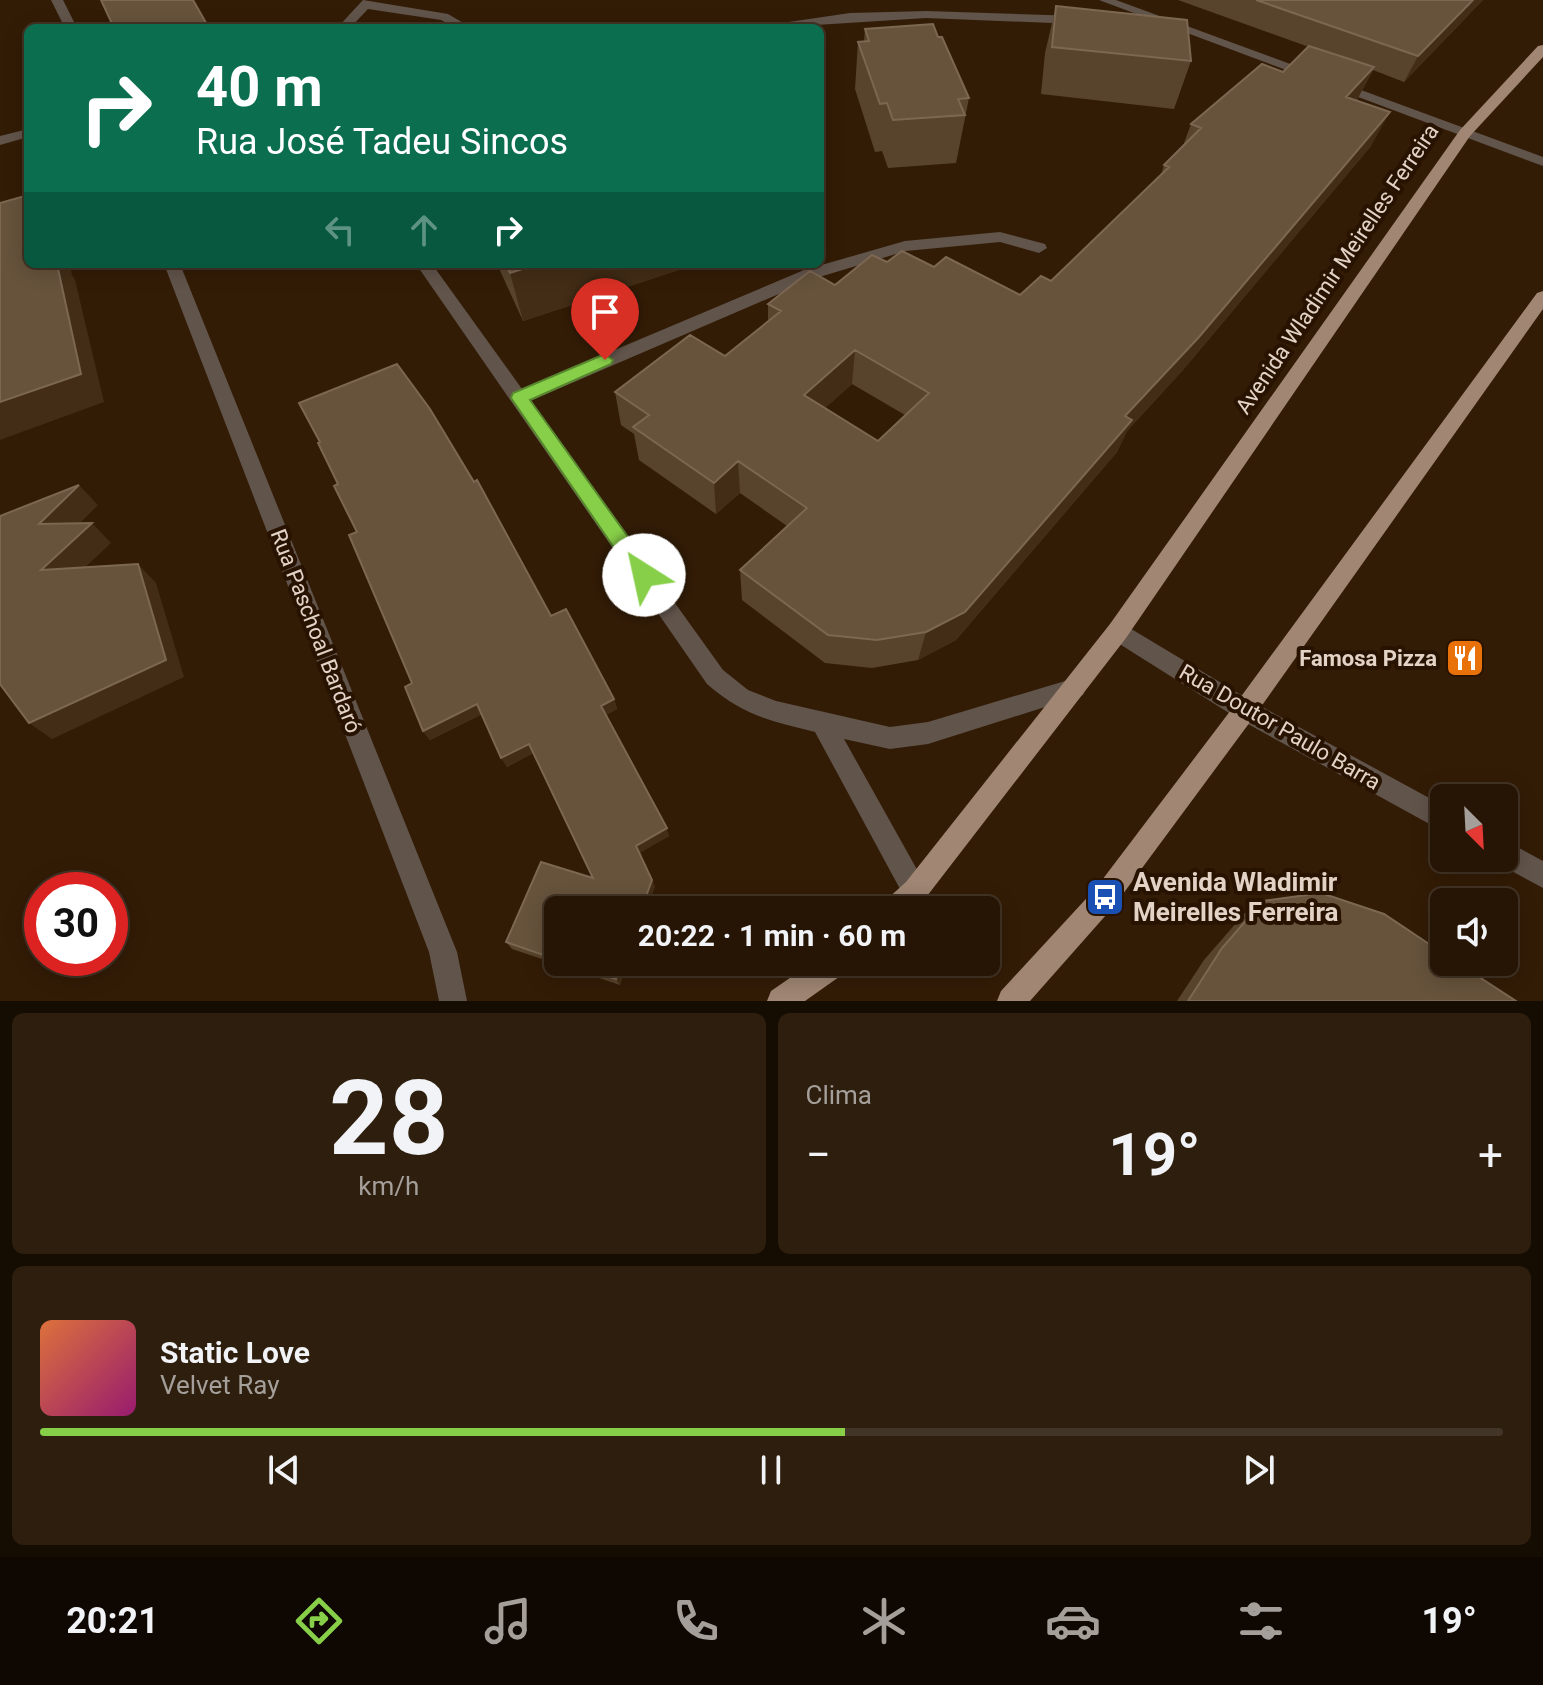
<!DOCTYPE html>
<html lang="pt">
<head>
<meta charset="utf-8">
<style>
	:root { --surface:#261504; --page:#2e1e0e; --text:#f1f3f6; --muted:#a49f9a; --line:#423426; --accent:#88cf49 }
	body { margin:0; font-family:Roboto,sans-serif; background:var(--page); color:var(--text); height:100vh; display:flex; flex-direction:column; font-size:30px; white-space:nowrap }
	* { box-sizing:border-box; margin:0 }
	p { font-size:26px; color:var(--muted) }
	.icon { flex:none; width:44px; height:44px; fill:none; stroke:currentColor; stroke-width:2; stroke-linecap:round; stroke-linejoin:round }
	.map { position:relative; height:1001px; overflow:hidden }
	.panel { display:flex; flex-direction:column; gap:12px; padding:12px; background:#150c02; flex:1 }
	.panel>* { flex:none }
	.guide { position:absolute; left:24px; top:24px; width:800px; height:244px; border-radius:12px; box-shadow:0 4px 20px #0003,0 0 0 2px var(--line); background:#0b6e4f; color:#fff; overflow:hidden }
	.needle { width:52px; rotate:156deg }
	.buttons { position:absolute; left:1430px; top:784px; display:grid; gap:16px }
	.buttons a { display:grid; place-items:center; width:88px; height:88px; border-radius:12px; background:var(--surface); box-shadow:0 4px 20px #0003,0 0 0 2px var(--line); font-size:40px }
	.speed { position:absolute; left:24px; top:872px; display:flex; gap:16px; font-size:40px; font-weight:700; text-align:center }
	.speed>* { display:grid; place-content:center; width:104px; height:104px; border-radius:50%; background:var(--surface); box-shadow:0 4px 20px #0003,0 0 0 2px var(--line); line-height:1 }
	.speed .limit { border:12px solid #d22; background:#fff; color:#111 }
	.pin { position:absolute; display:grid; place-items:center; width:68px; height:68px; color:#fff; margin:-82px -34px; border-radius:50% 50% 50% 0; rotate:-45deg; box-shadow:0 0 8px #0007 }
	.pin .icon { rotate:45deg }
	.me { position:absolute; width:88px; margin:-44px; rotate:325deg; stroke-linejoin:round; filter:drop-shadow(0 0 6px #0008) }
	.turn { display:flex; align-items:center; gap:28px; height:168px; padding:0 40px; font-size:36px }
	.turn .icon { width:104px; height:104px; stroke-width:2.5 }
	.turn b { display:block; font-size:56px; line-height:68px }
	.lanes { display:flex; align-items:center; height:76px; padding:0 40px; background:#0003; justify-content:center; gap:40px; direction:ltr }
	.lanes .off { opacity:.35 }
	.big { font-size:60px; font-weight:700; line-height:1.1 }
	.panel .widget { flex:1; display:flex; flex-direction:column; justify-content:center; gap:12px; min-width:0; padding:0 28px; border-radius:12px; background:var(--page) }
	.panel .dial { align-items:center; gap:0 }
	.dial b { font-size:104px; line-height:1 }
	.song { display:flex; align-items:center; gap:24px }
	.cover { width:96px; height:96px; border-radius:12px; background:linear-gradient(135deg,hsl(20 70% 55%),hsl(320 70% 35%)) }
	.played { height:8px; border-radius:4px; background:linear-gradient(90deg,var(--accent) 55%,var(--line) 55%) }
	.keys { display:flex; justify-content:space-around; direction:ltr }
	.heat { display:flex; justify-content:space-between; align-items:center; font-size:44px; direction:ltr }
	.panel .tiles { flex:1; display:grid; gap:12px; grid-template-columns:1fr 1fr }
	.widget:last-child { grid-column:span 2 }
	.trip { position:absolute; left:544px; top:896px; width:456px; height:80px; border-radius:12px; background:var(--surface); box-shadow:0 4px 20px #0003,0 0 0 2px var(--line); font-weight:700; line-height:80px; text-align:center }
	.menu { display:flex; height:128px; justify-content:space-around; align-items:center; background:#0f0802; color:var(--muted) }
	.menu .icon { width:56px; height:56px }
	.menu .selected { color:var(--accent) }
	.menu b { font-size:36px; color:var(--text) }
	.map>svg:first-child { display:block }
	.lines { fill:none; stroke-linecap:round; stroke-linejoin:round }
	.minor { fill:#61544b; fill-rule:evenodd }
	.major { fill:#a08673; fill-rule:evenodd }
	.wall { fill:#58442c; fill-rule:evenodd }
	.shaded-wall { fill:#432d16 }
	.building { fill:#67533c; stroke:#7b6752; stroke-width:2; fill-rule:evenodd }
	.route { fill:#88cf49; stroke:#58872f; stroke-width:2 }
	.labels { text-anchor:middle; dominant-baseline:central; stroke-width:8; stroke-linejoin:round; paint-order:stroke }
	.street-label { font-size:22px; fill:#e3d3c7; stroke:#281200 }
	.poi-label { font-size:22px; font-weight:bold; fill:#e3d3c7; stroke:#281200; text-anchor:end }
	.near-poi-label { font-size:26px; font-weight:bold; fill:#e3d3c7; stroke:#281200; text-anchor:start }
</style>
</head>
<body>
<div class="map">
<svg width="1543" height="1001" viewBox="0 0 1543 1001">
	<rect width="100%" height="100%" fill="#331c06"/>
	<g class="lines">
		<path class="minor" d="M51 0H63L77 28H65Z
			M363 0 448 14 472 28H456L441 20 368 9 350 28H337Z
			M1099 0H1116L1543 157V166Z
			M926 11 1078 16 1084 20 1078 24 926 18 769 28 775 24 850 13Z
			M28 129V137L0 145V136Z
			M1000 232 1045 244 1047 248 1039 253 1000 242 906 251 816 278 530 401 723 670 748 690 776 701 890 727 928 722 1075 678 1083 681 1086 688 1083 695 928 744 890 749 844 739 924 882 928 891 924 900 915 904 906 900 815 732C769 721 743 715 707 684L416 264H432L522 389 804 270 905 241Z
			M164 264H180L457 952 467 1001H439L429 952Z
			M1118 621 1253 702 1444 806V832L1237 718 1110 638 1107 631 1110 624Z
			M1504 840 1543 861V888L1495 862 1493 858H1504Z"/>
		<path class="major" d="M1543 45V57L1470 136 1126 638 924 900 914 910H881L885 901 906 882 1110 624 1460 130 1538 46Z
			M1543 291V309L1253 718 1114 906 1030 1001H997L1001 991 1096 888 1237 702 1537 293Z
			M813 962H850L846 972 805 1001H767L771 991Z"/>
	</g>
	<path class="wall" d="M1178 0H1483L1404 82 1373 70 1357 100 1371 146 1183 370 1127 431 1117 452 956 640 918 660 872 668 825 663 742 600 740 570 787 526 740 493 716 514 639 460 634 434 621 425 615 392 725 356 768 322V304L835 285 887 262 934 267 1020 295 1051 281 1161 175 1164 165 1183 146 1191 124 1283 72 1309 47ZM852 384 905 415 878 441 825 408Z
		M1056 6 1191 61 1174 109 1041 94 1045 53Z
		M865 29 969 98 956 163 888 168 882 151 875 152 855 89 858 42 864 41Z
		M497 264H697L523 321Z
		M551 616 614 699 617 709 606 715 669 836 639 853 655 887 558 910V962H628L620 985 512 949 506 942 593 878 533 753 507 767 482 714 430 740 423 731Z
		M1263 901 1516 1001H1177L1204 960 1244 914Z"/>
	<path class="shaded-wall" d="M1473 0H1483L1404 82 1418 56Z
		M1374 67 1357 100 1346 97Z
		M1390 112 1371 146 1183 370 1127 431 1117 452 956 640 918 660 926 632Z
		M57 264H70L72 275 75 280 104 402 0 440V402Z
		M538 264H697L523 321 510 273Z
		M855 350 852 384 803 428 804 395Z
		M738 461 740 493 716 514 714 483Z
		M79 485 98 505 59 544 39 524Z
		M92 523 111 543 62 589 41 570Z
		M138 564 156 583 184 677 52 739 29 723Z
		M614 699 617 709 604 716 601 706Z
		M477 704 483 714 430 740 423 731Z
		M529 744 533 753 507 767 501 758Z
		M667 828 669 836 638 854 636 846Z
		M652 880 655 887 647 910H641Z
		M622 962H628L620 985 616 979Z"/>
	<path class="building" d="M101 0H193L209 28H114Z
		M1256 0H1473L1418 56Z
		M1056 6 1187 20 1191 61 1052 47Z
		M933 24 938 37H942L969 98 958 99 965 115 893 120 887 103 880 104 858 42 869 41 865 29Z
		M1309 46 1374 67 1346 97 1390 112 1199 337 1125 416 1132 420 965 612 926 632 877 640 828 635 740 570 807 508 738 461 714 483 633 427 649 415 615 392 690 335 725 356 781 311 768 304 810 271 835 285 872 255 887 262 902 251 934 267 946 257 1020 295 1041 276 1051 281 1169 167 1164 165 1201 128 1191 124 1262 64 1283 72ZM855 350 929 393 878 441 804 395Z
		M28 195V264H57L81 374 0 402V203Z
		M506 264H538L510 273Z
		M397 364 430 409 474 482 477 480 551 616 566 609 614 699 601 706 667 828 636 846 652 880 641 910H558V960L506 942 541 862 593 878 529 744 501 758 477 704 423 731 405 687 412 683 349 535 357 532 334 486 338 484 318 443 320 442 299 403Z
		M79 485 39 524 92 523 41 570 138 564 166 660 29 723 0 684V516Z
		M1321 893 1384 914 1444 954V962H1456L1516 1001H1188L1222 948 1263 901Z
		M565 962H622L616 979Z"/>
	<path class="route" d="M605 354 613 360 611 364 530 400 651 569 654 575 651 581H637L511 398 513 393Z"/>
	<defs>
		<g id="restaurant-square" transform="scale(2)"><rect x="-9" y="-9" width="18" height="18" rx="4" fill="#e8710a" stroke="#281200"/><path d="M-5-6h1v4h1v-4h1v4h1v-4h1v5L-1.5 .5V6h-2V.5L-5-1ZM5-6V6H3V1.5H1.5Q1.5-4 5-6Z" fill="#fff"/></g>
		<g id="bus-square" transform="scale(2)"><rect x="-9" y="-9" width="18" height="18" rx="4" fill="#1a4fb4" stroke="#281200"/><path d="M-5-6H5V4H4V6H2V4H-2V6H-4V4H-5ZM-3.5-4V0h7V-4ZM-3.5 1.2v1.5H-2V1.2ZM2 1.2v1.5H3.5V1.2Z" fill="#fff"/></g>
	</defs>
	<g fill-rule="evenodd">
		<use href="#restaurant-square" x="1465" y="658"/>
		<use href="#bus-square" x="1105" y="897"/>
	</g>
	<g class="labels">
		<g class="street-label">
			<text transform="translate(1337 269) rotate(-56)">Avenida Wladimir Meirelles Ferreira</text>
			<text transform="translate(316 631) rotate(69)">Rua Paschoal Bardaró</text>
			<text transform="translate(1280 727) rotate(30)">Rua Doutor Paulo Barra</text>
		</g>
		<g class="poi-label">
			<text x="1437" y="658">Famosa Pizza</text>
		</g>
		<g class="near-poi-label">
			<text x="1133" y="882">Avenida Wladimir<tspan x="1133" dy="30">Meirelles Ferreira</tspan></text>
		</g>
	</g>
</svg>
<div class="buttons">
<a><svg class="needle" viewBox="-14 -14 28 28"><path d="M0-13l5 13h-10z" fill="#e53935"/><path d="M0 13l5-13h-10z" fill="#a49f9a"/></svg></a>
<a><svg class="icon" aria-label="sound" viewBox="0 0 24 24"><path d="M4 9h4l5-4v14l-5-4H4zM17 9q2 3 0 6"/></svg></a>
</div>
<div class="speed"><div class="limit">30</div></div>
<div class="pin" style="left:605px;top:360px;background:#d93025"><svg class="icon" aria-label="arrive" viewBox="0 0 24 24"><path d="M6 21V4h12l-3 4 3 4H6"/></svg></div>
<svg class="me" style="left:644px;top:575px" viewBox="-20 -20 40 40"><circle r="19" fill="#fff"/><path d="M0-13L10 11 0 6-10 11z" fill="#88cf49"/></svg>
<div class="trip">20:22 · 1 min · 60 m</div>
<div class="guide">
<div class="turn"><svg class="icon" aria-label="right" viewBox="0 0 24 24"><path d="M7 20v-9h11M14 6l5 5-5 5"/></svg><div><b>40 m</b>Rua José Tadeu Sincos</div></div>
<div class="lanes"><svg class="icon off" aria-label="left" viewBox="0 0 24 24"><path d="M17 20v-9H6M10 6l-5 5 5 5"/></svg><svg class="icon off" aria-label="ahead" viewBox="0 0 24 24"><path d="M12 20V5M6 11l6-6 6 6"/></svg><svg class="icon" aria-label="right" viewBox="0 0 24 24"><path d="M7 20v-9h11M14 6l5 5-5 5"/></svg></div>
</div>
</div>
<section class="panel">
<div class="tiles">
<div class="widget dial"><b>28</b><p>km/h</p></div>
<div class="widget"><p>Clima</p>
<div class="heat"><a>−</a><b class="big">19°</b><a>+</a></div>
</div>
<div class="widget">
<div class="song"><i class="cover"></i><div><b>Static Love</b><p>Velvet Ray</p></div></div>
<div class="played"></div>
<div class="keys"><svg class="icon" aria-label="previous" viewBox="0 0 24 24"><path d="M18 5L8 12l10 7zM5 5v14"/></svg><svg class="icon" aria-label="pause" viewBox="0 0 24 24"><path d="M8 5v14M16 5v14"/></svg><svg class="icon" aria-label="next" viewBox="0 0 24 24"><path d="M6 5l10 7-10 7zM19 5v14"/></svg></div>
</div>
</div>
</section>
<nav class="menu">
<b>20:21</b>
<svg class="icon selected" aria-label="directions" viewBox="0 0 24 24"><path d="M12 3l9 9-9 9-9-9zM9 14v-3h6M13 9l2 2-2 2"/></svg>
<svg class="icon" aria-label="music" viewBox="0 0 24 24"><path d="M9 18V5l10-2v13"/><circle cx="6" cy="18" r="3"/><circle cx="16" cy="16" r="3"/></svg>
<svg class="icon" aria-label="phone" viewBox="0 0 24 24"><path d="M5 4h4l2 5-3 2q2 4 5 5l2-3 5 2v4C11 20 4 13 5 4z"/></svg>
<svg class="icon" aria-label="climate" viewBox="0 0 24 24"><path d="M12 3v18M4 7l16 10M4 17L20 7"/></svg>
<svg class="icon" aria-label="car" viewBox="0 0 24 24"><path d="M5 17H2v-5l4-1 3-4h7l3 4 3 1v5h-3M9 17h6M6 11h13"/><circle cx="7" cy="17" r="2"/><circle cx="17" cy="17" r="2"/></svg>
<svg class="icon" aria-label="filters" viewBox="0 0 24 24"><path d="M4 7h16M4 17h16"/><circle cx="9" cy="7" r="2"/><circle cx="15" cy="17" r="2"/></svg>
<b>19°</b>
</nav>
</body>
</html>
